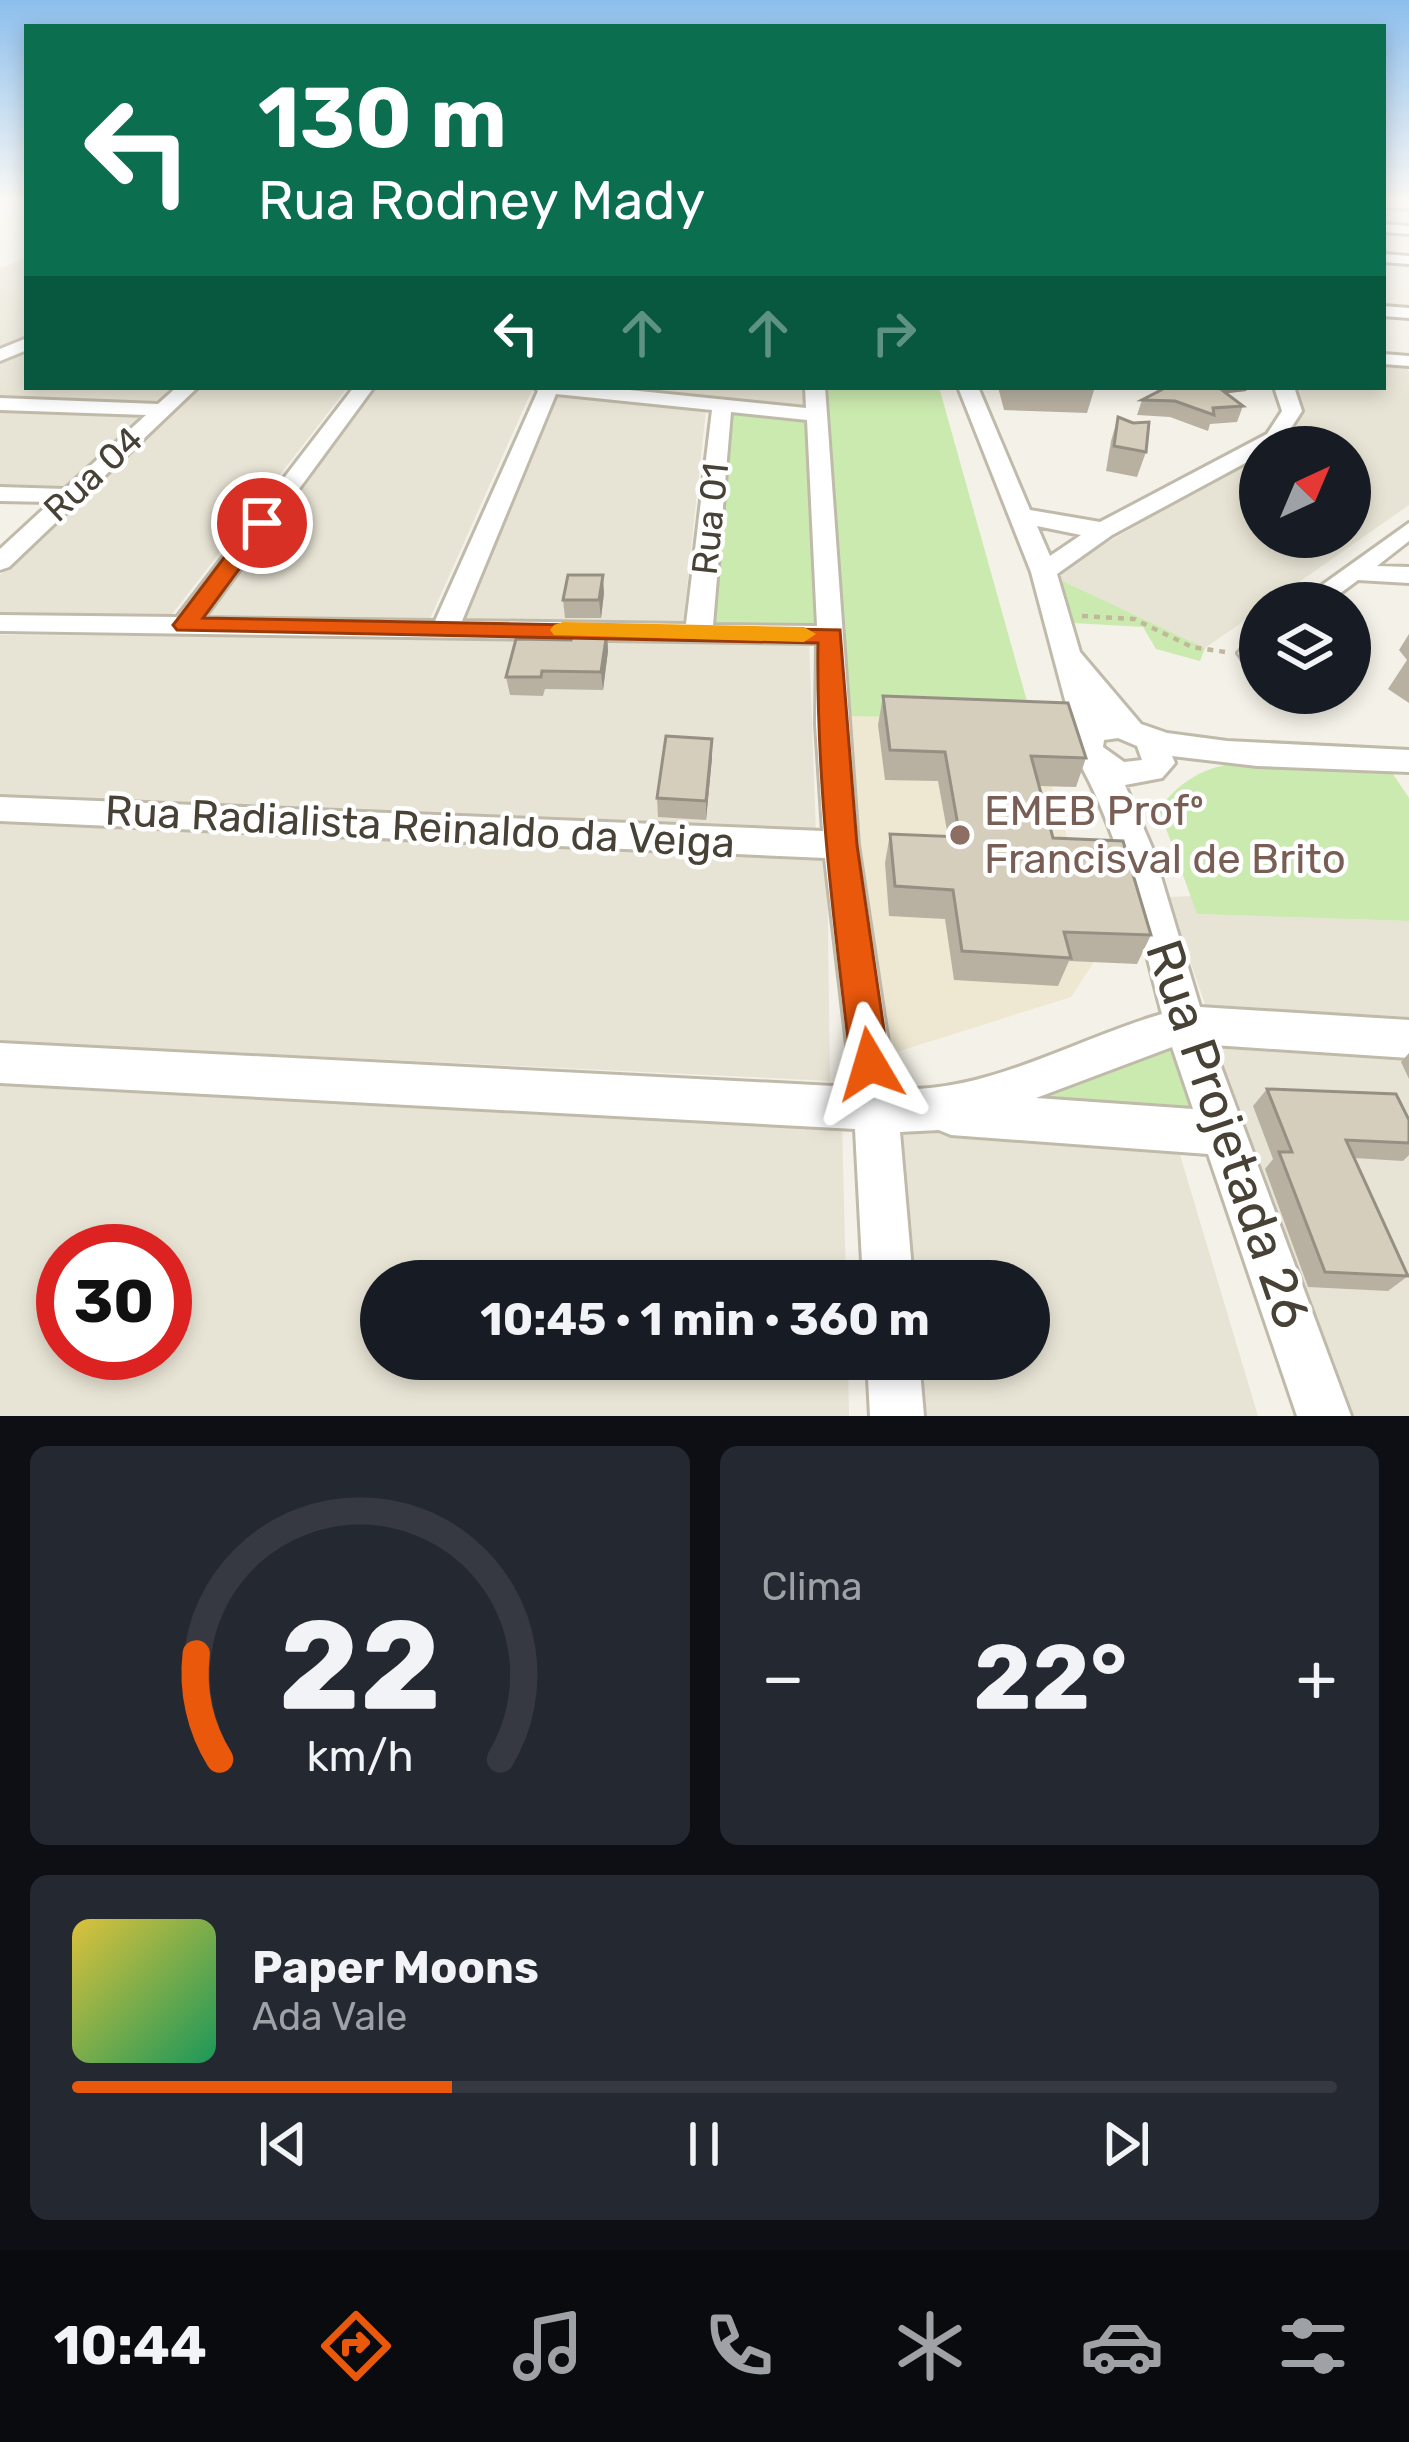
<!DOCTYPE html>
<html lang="pt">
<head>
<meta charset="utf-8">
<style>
	:root { --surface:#171b24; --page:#242831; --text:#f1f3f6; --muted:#9ea1a6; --line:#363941; --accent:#ea580c }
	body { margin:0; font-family:Rubik,sans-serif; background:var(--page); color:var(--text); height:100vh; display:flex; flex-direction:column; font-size:45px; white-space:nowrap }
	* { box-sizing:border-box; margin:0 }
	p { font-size:39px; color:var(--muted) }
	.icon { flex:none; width:66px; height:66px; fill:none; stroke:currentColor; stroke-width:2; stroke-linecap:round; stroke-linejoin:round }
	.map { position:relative; height:1416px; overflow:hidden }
	.panel { display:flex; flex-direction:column; gap:30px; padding:30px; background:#0d0f14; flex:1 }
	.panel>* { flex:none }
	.guide { position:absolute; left:24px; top:24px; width:1362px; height:366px; border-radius:0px; box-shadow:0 6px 18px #0003; background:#0b6e4f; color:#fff; overflow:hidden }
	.needle { width:78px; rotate:44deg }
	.buttons { position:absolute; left:1239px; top:426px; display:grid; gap:24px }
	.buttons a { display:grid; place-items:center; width:132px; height:132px; border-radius:50%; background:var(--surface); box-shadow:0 6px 18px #0003; font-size:60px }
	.speed { position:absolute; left:36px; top:1224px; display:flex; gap:24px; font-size:60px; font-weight:700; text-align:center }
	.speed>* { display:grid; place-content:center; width:156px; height:156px; border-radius:50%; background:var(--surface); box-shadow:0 6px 18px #0003; line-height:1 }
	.speed .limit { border:18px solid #d22; background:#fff; color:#111 }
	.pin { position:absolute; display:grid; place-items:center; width:102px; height:102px; color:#fff; margin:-51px; border:6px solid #fff; border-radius:50%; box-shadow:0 3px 12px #0007 }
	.me { position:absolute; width:132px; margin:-66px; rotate:353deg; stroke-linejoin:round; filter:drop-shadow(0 0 9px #0008) }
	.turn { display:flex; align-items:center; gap:42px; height:252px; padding:0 36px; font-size:54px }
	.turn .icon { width:156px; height:156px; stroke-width:2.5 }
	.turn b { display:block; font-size:84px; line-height:102px }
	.lanes { display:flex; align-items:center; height:114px; padding:0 36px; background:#0003; justify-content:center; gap:60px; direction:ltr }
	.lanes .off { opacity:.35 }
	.big { font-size:90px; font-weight:700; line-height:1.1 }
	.panel .widget { flex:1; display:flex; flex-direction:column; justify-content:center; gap:18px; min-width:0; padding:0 42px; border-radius:18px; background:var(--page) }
	.panel .dial { align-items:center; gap:0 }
	.dial svg { height:312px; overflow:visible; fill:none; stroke:var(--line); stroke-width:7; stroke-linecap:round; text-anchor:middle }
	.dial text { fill:var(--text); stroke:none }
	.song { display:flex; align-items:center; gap:36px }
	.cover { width:144px; height:144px; border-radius:18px; background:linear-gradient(135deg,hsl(50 70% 55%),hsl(150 70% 35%)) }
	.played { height:12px; border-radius:6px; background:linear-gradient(90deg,var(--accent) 30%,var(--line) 30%) }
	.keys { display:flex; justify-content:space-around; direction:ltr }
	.heat { display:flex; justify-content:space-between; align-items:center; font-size:66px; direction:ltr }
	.panel .tiles { flex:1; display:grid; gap:30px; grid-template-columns:1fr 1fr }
	.widget:last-child { grid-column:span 2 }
	.trip { position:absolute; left:360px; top:1260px; width:690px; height:120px; border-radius:60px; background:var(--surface); box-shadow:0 6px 18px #0003; font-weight:700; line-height:120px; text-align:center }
	.menu { display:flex; height:192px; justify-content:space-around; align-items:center; background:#090b0e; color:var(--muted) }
	.menu .icon { width:84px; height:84px }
	.menu .on { color:var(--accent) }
	.menu b { font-size:54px; color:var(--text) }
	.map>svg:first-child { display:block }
	.residential { fill:#e8e4d5; fill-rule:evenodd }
	.education { fill:#eee7d1 }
	.green { fill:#cbeaaf }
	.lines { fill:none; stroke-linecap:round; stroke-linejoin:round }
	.street-casing { stroke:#c0baaa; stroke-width:6 }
	.path { stroke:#c2b79a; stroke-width:4.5; stroke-dasharray:6 6; stroke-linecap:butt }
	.street { fill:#fff; fill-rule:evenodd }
	.wall { fill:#b8b1a2 }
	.shaded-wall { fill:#969084 }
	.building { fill:#d6cebc; stroke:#969084; stroke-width:3 }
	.route { fill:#ea580c; stroke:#983908; stroke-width:3 }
	.slow { fill:#f59e0b }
	.education-dot { fill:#8d6e63; stroke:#fff; stroke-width:4.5 }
	.labels { text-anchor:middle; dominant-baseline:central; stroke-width:9; stroke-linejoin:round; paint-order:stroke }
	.far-street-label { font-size:36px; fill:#484236; stroke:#fff }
	.education-label { font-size:42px; fill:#785e54; stroke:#fff; text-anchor:start }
	.street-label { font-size:42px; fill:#484236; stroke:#fff }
	.near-street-label { font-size:51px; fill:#484236; stroke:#fff }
</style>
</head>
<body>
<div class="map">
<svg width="1409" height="1416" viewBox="0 0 1409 1416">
	<rect width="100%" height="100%" fill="#f4f1e8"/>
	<path class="residential" d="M27 257V336L0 349V269Z
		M27 347V387H175L153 406 0 401V359Z
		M1383 361 1403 363 1409 372V505L1269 603H1260V610L1205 648 1050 575 1260 455V537H1350V447H1274L1298 424 1301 413 1290 387H1383Z
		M196 387H348L169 618 0 616V575Z
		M372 387 532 390 429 621 203 617Z
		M599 387H805L808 411Z
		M553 393 706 410 683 624 459 622Z
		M0 408 144 414 59 492 0 489Z
		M0 635 809 640 816 833 0 797Z
		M0 817 827 852 830 1081 0 1041Z
		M1192 896 1198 914 1409 921V1017L1206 1007 1168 897Z
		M1198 1033 1409 1049V1416H1335Z
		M0 1078 842 1122 846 1281H381V1359H848L849 1416H0ZM63 1251H165V1353H63Z
		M891 1127 1178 1148 1258 1416H911L907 1359H1029V1281H902Z"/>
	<path class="education" d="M840 716 1032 719 1101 951 1071 997 884 1056Z"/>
	<path class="green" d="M818 387H939L1032 719 840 716Z
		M728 410 805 417 817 626 708 625Z
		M1050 575 1205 648 1200 661 1156 649 1143 627 1073 623Z
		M1260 761 1389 768 1409 798V921L1197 914 1159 809C1187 772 1216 763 1260 761Z
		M1172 1037 1197 1121 997 1111Z"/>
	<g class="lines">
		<g class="street-casing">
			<path id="street" d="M1383 201H1409V209L1383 207Z
				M1383 224 1409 226V234L1383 232Z
				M1383 254 1409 256V264L1383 262Z
				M1383 306 1409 308V318L1383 316Z
				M27 338V350L0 361V349Z
				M1383 354 1409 356V366L1383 364Z
				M177 387H198L9 567 0 570V549L51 502 0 501V487L65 489 146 415 0 410V398L158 404Z
				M354 387H374L204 618 435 621 538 391 534 387H600L806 408 805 387H825L858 845 895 1089C986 1094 1075 1039 1162 1014 1138 923 1120 829 1071 748L1074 734 1031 572 958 387H978L1030 510 1100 522 1267 434 1282 411 1274 387H1294L1302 411 1282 442 1260 447V455L1112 535 1057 574 1080 652 1141 724 1167 733 1227 741 1409 750V772L1257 766 1172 756 1175 763 1162 778 1125 785 1153 850 1200 1007 1409 1020V1058L1213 1045 1351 1416H1297L1208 1154 951 1135 939 1130 900 1132 913 1281H863L855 1129 0 1083V1043L852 1087 825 858 0 821V797L823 831 816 724 817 643 0 631V615L177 617ZM556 394 712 410 686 624 462 621ZM731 412 807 420 817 626 713 625ZM1037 526 1081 535 1050 556ZM1118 738 1137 746 1142 760 1124 762 1103 747 1104 740ZM1172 1047 1193 1109 1036 1098Z
				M1409 523V541L1377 566 1409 567V583L1358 580 1327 603H1297Z
				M1260 637V660L1242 659 1238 653 1250 640Z
				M867 1359H919L924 1416H870Z"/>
		</g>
		<path class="path" d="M1082 616 1134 619 1192 647 1225 652"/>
		<use href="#street" class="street"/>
	</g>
	<path class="wall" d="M998 387H1095L1087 413 1004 410Z
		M1167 387H1248L1246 391 1226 393 1243 406 1237 422 1210 424 1208 431 1170 417 1137 415 1142 400Z
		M1118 417 1146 452 1137 477 1106 471 1111 441Z
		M604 593 601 618H565L563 600Z
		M595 626 596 632H607L608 651 603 690 545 689 543 696 510 695 506 677Z
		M1409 634V703L1388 689 1407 660 1399 650Z
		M883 696 1086 758 1076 787 1039 786 1053 838 1151 935 1137 964 1069 961 1058 986 954 980 945 919 889 916 885 863 890 834 948 836 938 781 885 780 878 725Z
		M712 758 706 820 658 817 657 798Z
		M1409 1053V1079L1401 1062Z
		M1267 1089 1409 1143V1155L1403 1161 1354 1158 1408 1276 1388 1291 1308 1287 1265 1169 1273 1159 1253 1106Z"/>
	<path class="shaded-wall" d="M1207 387H1248L1246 391 1204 396Z
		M603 575 604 593 601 618 599 600Z
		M607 632 608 651 603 690 601 672Z
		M712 739V758L706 820V801Z"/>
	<path class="building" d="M1167 387H1218L1243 406 1213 408 1214 415 1175 401 1142 400Z
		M1118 417 1133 423 1149 422 1146 452 1114 446Z
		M568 575H603L599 600H563Z
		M574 625 595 626 594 632H607L601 672 542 671 541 677H506L516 639 571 640Z
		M883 696 1068 703 1086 758 1031 756 1053 838 1123 841 1151 935 1064 932 1071 958 962 951 953 890 895 886 890 834 960 837 945 752 890 750Z
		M666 736 712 739 706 801 657 798Z
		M1267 1089 1396 1094 1409 1120V1143L1346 1140 1408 1276 1325 1272 1279 1152H1292Z"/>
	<linearGradient id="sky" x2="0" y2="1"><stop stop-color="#8cbeec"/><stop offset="0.5" stop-color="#faf9f5"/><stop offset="1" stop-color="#faf9f5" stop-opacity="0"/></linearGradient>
	<rect width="1409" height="399" fill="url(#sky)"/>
	<path class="route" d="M262 516 273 523 203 618 840 630 857 845 889 1064 883 1077 870 1082 856 1077 851 1064C834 924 816 784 818 643L177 630 173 625 177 620 254 518Z"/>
	<path class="slow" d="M563 622 804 627 816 634 804 642 554 635 550 630 554 625Z"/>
	<circle class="education-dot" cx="960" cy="835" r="12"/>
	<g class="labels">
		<g class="far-street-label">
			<text transform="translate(93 474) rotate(-43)">Rua 04</text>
			<text transform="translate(710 519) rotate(-84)">Rua 01</text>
		</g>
		<g class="education-label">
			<text x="984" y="811">EMEB Profº<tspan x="984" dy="48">Francisval de Brito</tspan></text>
		</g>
		<g class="street-label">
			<text transform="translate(420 827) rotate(3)">Rua Radialista Reinaldo da Veiga</text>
		</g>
		<g class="near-street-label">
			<text transform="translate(1228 1134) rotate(71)">Rua Projetada 26</text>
		</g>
	</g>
</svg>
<div class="buttons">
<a><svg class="needle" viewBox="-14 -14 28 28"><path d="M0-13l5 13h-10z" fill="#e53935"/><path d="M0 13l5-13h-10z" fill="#9ea1a6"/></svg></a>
<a><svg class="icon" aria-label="layers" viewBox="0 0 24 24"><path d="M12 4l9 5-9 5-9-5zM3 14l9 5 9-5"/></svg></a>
</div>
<div class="speed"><div class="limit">30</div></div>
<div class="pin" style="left:262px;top:523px;background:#d93025"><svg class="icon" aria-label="arrive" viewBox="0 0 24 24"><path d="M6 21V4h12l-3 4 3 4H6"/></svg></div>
<svg class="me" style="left:870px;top:1064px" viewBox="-20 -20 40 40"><path d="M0-17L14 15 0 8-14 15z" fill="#ea580c" stroke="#fff" stroke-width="4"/></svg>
<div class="trip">10:45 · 1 min · 360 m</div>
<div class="guide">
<div class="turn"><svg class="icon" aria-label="left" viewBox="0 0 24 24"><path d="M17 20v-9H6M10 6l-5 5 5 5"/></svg><div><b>130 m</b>Rua Rodney Mady</div></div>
<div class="lanes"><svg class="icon" aria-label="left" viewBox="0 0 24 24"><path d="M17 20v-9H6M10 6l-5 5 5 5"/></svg><svg class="icon off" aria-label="ahead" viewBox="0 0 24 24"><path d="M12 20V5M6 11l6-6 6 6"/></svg><svg class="icon off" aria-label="ahead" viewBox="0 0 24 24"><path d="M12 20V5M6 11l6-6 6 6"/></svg><svg class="icon off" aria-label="right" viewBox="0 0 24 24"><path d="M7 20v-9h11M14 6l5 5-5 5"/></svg></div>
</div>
</div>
<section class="panel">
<div class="tiles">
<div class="widget dial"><svg viewBox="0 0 100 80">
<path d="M14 69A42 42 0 1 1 86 69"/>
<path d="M14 69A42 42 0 0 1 8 42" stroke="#ea580c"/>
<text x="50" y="56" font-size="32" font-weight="700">22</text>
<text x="50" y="72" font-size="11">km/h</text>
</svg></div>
<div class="widget"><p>Clima</p>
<div class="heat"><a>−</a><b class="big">22°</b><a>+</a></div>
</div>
<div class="widget">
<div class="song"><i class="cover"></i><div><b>Paper Moons</b><p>Ada Vale</p></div></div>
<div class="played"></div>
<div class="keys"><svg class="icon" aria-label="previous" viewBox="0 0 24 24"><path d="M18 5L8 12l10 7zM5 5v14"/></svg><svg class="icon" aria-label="pause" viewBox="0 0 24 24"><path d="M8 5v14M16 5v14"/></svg><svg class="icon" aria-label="next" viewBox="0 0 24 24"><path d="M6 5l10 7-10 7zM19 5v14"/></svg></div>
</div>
</div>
</section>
<nav class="menu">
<b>10:44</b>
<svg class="icon on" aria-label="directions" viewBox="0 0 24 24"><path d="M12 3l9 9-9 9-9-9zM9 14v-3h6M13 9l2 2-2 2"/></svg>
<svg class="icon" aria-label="music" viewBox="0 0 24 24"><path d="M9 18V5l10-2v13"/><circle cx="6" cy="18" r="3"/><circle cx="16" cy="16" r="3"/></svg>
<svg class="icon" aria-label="phone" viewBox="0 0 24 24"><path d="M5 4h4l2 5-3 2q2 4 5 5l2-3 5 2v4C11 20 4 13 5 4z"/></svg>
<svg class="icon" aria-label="climate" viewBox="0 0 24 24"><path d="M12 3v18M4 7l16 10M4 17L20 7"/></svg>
<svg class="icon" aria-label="car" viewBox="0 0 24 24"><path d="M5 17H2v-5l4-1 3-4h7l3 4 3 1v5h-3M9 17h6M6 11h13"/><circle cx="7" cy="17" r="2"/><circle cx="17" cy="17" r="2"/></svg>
<svg class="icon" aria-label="filters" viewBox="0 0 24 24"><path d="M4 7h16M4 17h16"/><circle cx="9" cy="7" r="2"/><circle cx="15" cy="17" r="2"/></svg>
</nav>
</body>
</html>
